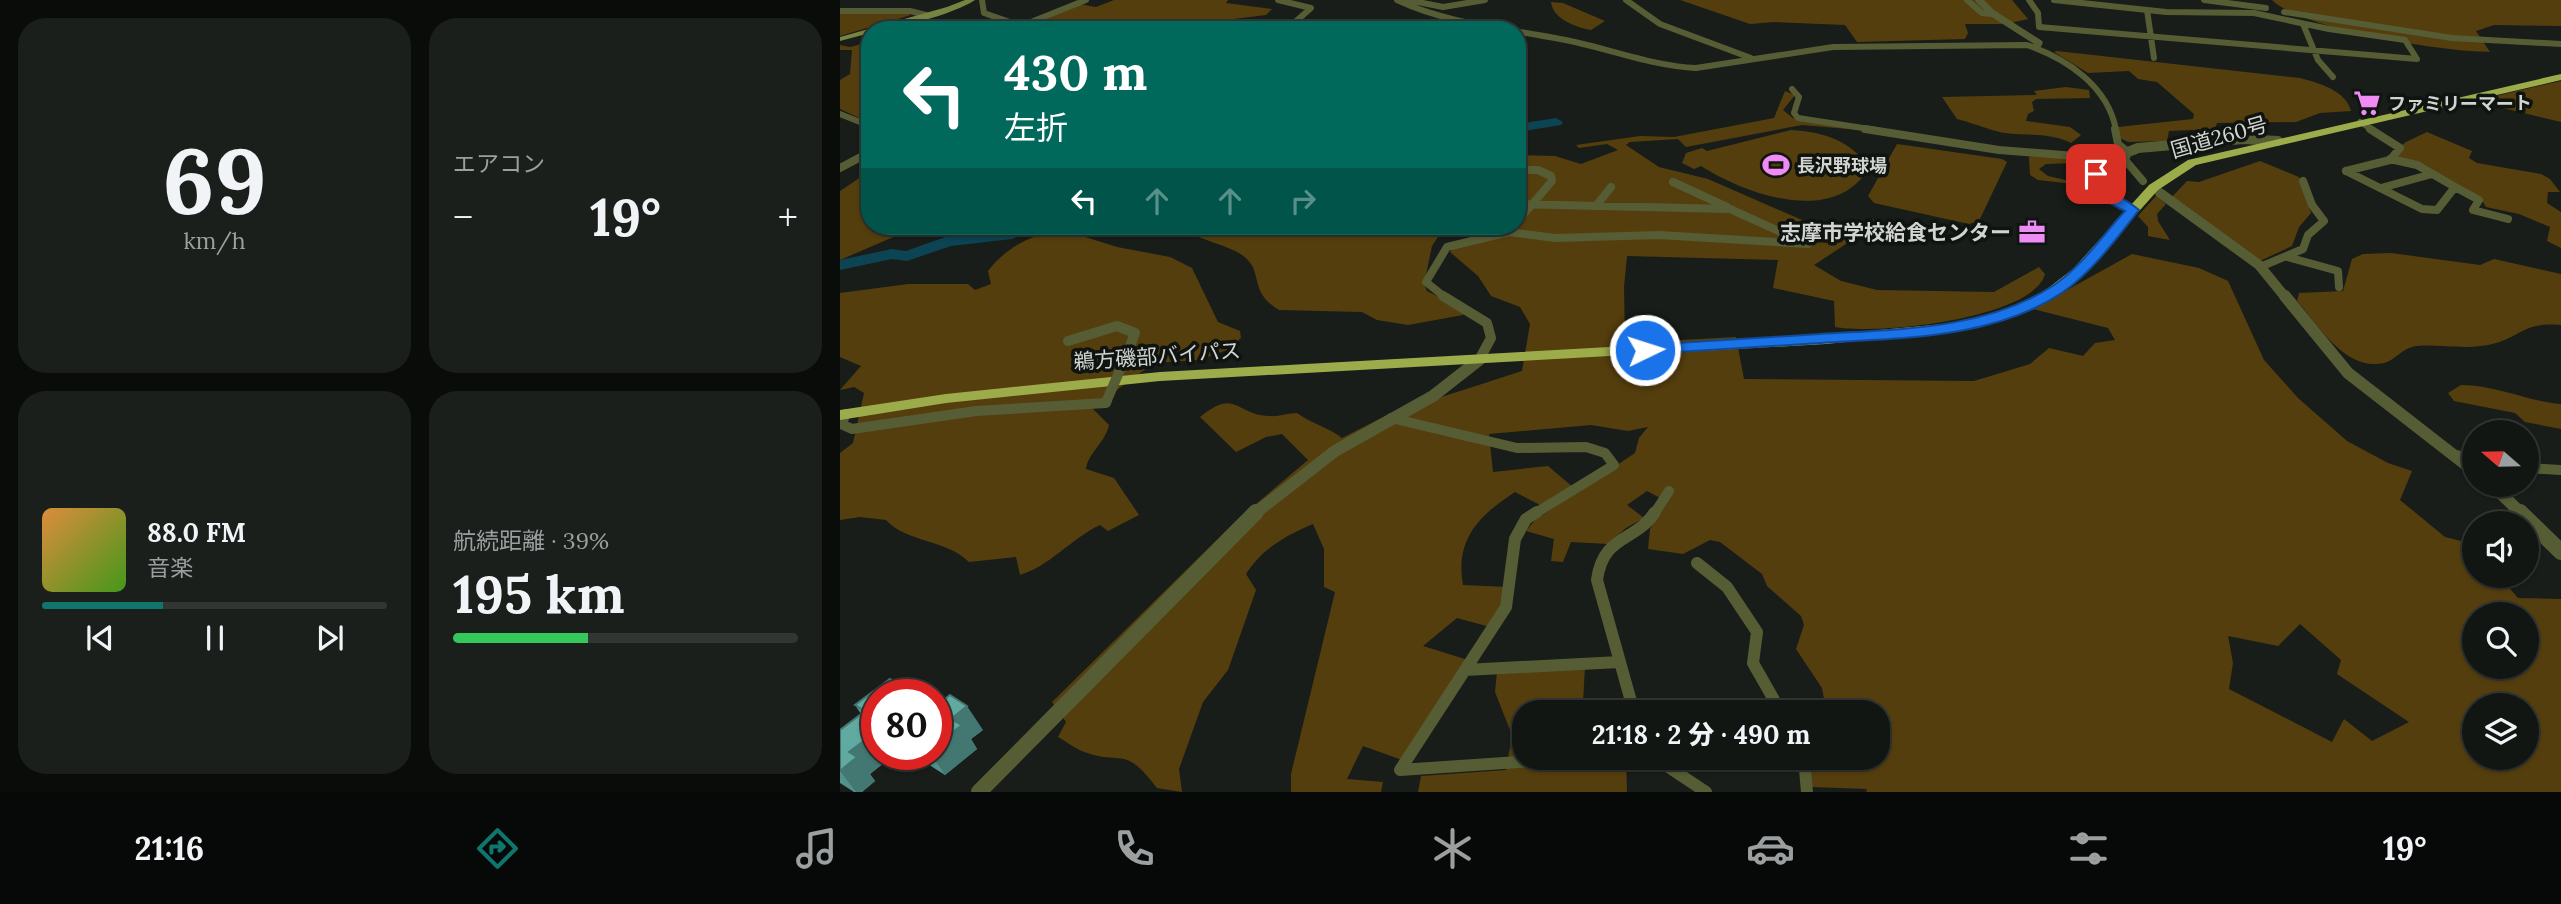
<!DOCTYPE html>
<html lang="ja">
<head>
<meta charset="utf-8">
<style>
	:root { --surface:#121613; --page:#1b1f1c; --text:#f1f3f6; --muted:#9c9fa0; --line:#313533; --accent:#0f766e }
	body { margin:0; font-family:Lora,"Noto Sans JP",serif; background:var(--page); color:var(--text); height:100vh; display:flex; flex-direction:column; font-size:26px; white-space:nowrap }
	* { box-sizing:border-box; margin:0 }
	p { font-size:23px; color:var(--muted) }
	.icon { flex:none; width:38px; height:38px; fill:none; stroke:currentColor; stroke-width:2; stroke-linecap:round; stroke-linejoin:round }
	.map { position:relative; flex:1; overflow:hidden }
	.drawer { display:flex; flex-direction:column; gap:18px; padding:18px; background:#0a0c0a; width:840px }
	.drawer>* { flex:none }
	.guide { position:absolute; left:21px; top:21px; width:665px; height:214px; border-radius:28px; box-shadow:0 2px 5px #0004,0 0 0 2px var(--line); background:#00695c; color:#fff; overflow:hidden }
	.needle { width:46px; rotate:290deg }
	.tools { position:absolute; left:1622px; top:420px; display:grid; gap:14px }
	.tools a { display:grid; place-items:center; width:77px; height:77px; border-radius:50%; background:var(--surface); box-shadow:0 2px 5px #0004,0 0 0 2px var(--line); font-size:35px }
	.speed { position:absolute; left:21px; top:679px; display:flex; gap:14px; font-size:35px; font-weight:700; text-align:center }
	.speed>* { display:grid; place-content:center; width:91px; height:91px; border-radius:50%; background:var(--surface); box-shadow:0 2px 5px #0004,0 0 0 2px var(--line); line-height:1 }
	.speed .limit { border:10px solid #d22; background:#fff; color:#111 }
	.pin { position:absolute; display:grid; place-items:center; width:60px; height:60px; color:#fff; margin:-30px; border-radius:14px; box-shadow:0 4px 10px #0006 }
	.me { position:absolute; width:77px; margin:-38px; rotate:86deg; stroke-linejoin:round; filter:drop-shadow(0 0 5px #0008) }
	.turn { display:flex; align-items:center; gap:24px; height:147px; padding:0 28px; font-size:32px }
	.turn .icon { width:91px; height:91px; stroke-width:2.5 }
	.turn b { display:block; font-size:49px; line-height:60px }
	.lanes { display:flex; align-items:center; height:66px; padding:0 28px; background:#0003; justify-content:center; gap:35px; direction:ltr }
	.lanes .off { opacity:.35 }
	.big { font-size:52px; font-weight:800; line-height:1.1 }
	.drawer .card { flex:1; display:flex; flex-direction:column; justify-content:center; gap:10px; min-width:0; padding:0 24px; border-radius:28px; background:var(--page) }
	.drawer .dial { align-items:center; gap:0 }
	.dial b { font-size:91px; line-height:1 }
	.song { display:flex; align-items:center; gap:21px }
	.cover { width:84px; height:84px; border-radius:10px; background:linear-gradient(135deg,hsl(30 70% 55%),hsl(100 70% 35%)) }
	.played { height:7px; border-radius:4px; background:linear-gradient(90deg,var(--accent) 35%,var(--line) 35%) }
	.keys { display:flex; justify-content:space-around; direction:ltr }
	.heat { display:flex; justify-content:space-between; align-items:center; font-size:38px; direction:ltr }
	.charge { height:10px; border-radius:5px; background:linear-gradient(90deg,#34c759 39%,var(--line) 0) }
	.drawer .tiles { flex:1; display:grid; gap:18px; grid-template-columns:repeat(2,1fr) }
	.trip { position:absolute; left:672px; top:700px; width:378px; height:70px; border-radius:28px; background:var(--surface); box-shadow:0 2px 5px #0004,0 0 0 2px var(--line); font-weight:800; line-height:70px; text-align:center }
	.dock { display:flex; height:112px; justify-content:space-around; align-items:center; background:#070908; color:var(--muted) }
	.dock .icon { width:49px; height:49px }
	.dock .selected { color:var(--accent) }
	.dock b { font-size:32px; color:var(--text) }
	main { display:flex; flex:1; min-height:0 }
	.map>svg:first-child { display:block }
	.green { fill:#553e0d; fill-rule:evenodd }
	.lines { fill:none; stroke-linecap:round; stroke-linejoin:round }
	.river { fill:#0c4453; fill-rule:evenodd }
	.minor-far3 { stroke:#565d35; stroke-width:6 }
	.minor-far2 { stroke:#565d35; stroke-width:8 }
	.minor-far1 { stroke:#565d35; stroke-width:10 }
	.minor { stroke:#565d35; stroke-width:12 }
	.tertiary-far3 { stroke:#565d35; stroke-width:7 }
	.tertiary-far2 { stroke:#565d35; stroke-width:10 }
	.tertiary-far1 { stroke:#565d35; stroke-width:12 }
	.tertiary { stroke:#565d35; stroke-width:16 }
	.secondary { fill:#778340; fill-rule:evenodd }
	.trunk { fill:#9dac4a; fill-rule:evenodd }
	.minor-bridge { stroke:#565d35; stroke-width:10 }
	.wall { fill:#53928b }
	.shaded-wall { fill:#437771 }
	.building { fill:#60aaa2; stroke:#437771; stroke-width:2 }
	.route { fill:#1a73e8; stroke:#114b97; stroke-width:2 }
	.labels { text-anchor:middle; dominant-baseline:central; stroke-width:7; stroke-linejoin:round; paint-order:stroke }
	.far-poi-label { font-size:18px; font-weight:bold; fill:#d1d4d1; stroke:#0f1410; text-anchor:start }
	.street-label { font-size:21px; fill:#d1d4d1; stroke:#0f1410 }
	.poi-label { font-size:21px; font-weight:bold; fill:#d1d4d1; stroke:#0f1410; text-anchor:end }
</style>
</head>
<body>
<main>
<section class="drawer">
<div class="tiles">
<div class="card dial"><b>69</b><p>km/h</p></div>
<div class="card"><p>エアコン</p>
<div class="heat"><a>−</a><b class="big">19°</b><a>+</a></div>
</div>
<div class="card">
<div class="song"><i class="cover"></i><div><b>88.0 FM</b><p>音楽</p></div></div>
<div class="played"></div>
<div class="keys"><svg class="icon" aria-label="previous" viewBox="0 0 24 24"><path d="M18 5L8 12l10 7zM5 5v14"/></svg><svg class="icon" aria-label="pause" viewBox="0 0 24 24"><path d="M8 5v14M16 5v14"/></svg><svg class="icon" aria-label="next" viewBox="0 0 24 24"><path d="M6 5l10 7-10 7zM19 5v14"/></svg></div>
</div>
<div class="card"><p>航続距離 · 39%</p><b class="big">195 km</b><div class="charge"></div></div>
</div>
</section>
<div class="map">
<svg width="1721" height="792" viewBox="0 0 1721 792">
	<rect width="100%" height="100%" fill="#181d19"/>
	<path class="green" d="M274 0H388L386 3 432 9 426 15 337 26 391 30H169L191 26 239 4 256 7Z
		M840 0H1172L1188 19 1166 24H1125L1128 33 1125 39 1017 42 1005 25 934 22 910 24Z
		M1432 0H1721V26L1654 25 1636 31 1650 52C1605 52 1463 30 1432 0Z
		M711 2 723 3 765 21 751 30C735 27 713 19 711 2Z
		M0 13H66L71 15 0 36Z
		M30 42V123L0 109V80L10 74 12 50H0V45L10 47Z
		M1217 51 1460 78C1478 83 1506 90 1511 111L1480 113 1456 122 1377 123 1375 129 1329 131 1327 141 1288 142 1280 138 1278 127 1353 119 1354 114 1317 82 1298 79 1289 71 1248 73 1214 52Z
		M1721 81V122L1634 101Z
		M1226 87 1249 90 1250 98 1196 99 1192 102 1194 111 1188 114 1186 121 1230 127 1241 135 1231 143C1210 132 1188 136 1165 133 1155 132 1130 122 1117 119L1102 97 1197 95 1194 91Z
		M945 91 955 95 943 110 953 118 1053 133 962 125 846 147 838 139 790 142 786 145 819 167 868 179 994 234 1028 219 1036 220 1038 223 974 265 1001 281 1037 290 1154 292 1199 267 1205 274C1193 319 1036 335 995 327L994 301 933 288 938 260 787 256 784 287 785 343 896 337 904 379 1134 381 1190 364 1209 348 1243 356 1255 343 1275 340 1268 328 1193 309 1292 254 1359 268 1388 281 1424 360 1458 398 1507 441 1548 463 1572 471 1560 500 1605 537 1633 544 1634 576H1659L1678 598 1721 599V792H1026L1027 789 972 787 969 758H1038V712H971L985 704 982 688 956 649 964 625 961 616 927 586 922 574 880 542 870 540 843 554 808 549 810 529 826 501 807 491 787 505 804 518 786 528 768 544 731 542 723 562 711 561 714 539 686 531 695 520 795 453 799 438 808 427 788 431 751 425 649 434 653 472 708 466 734 488 702 506 675 492C638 516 615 540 623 585L667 587 666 601 650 627 617 618 583 646 628 660 562 760 523 746 507 779 543 782 541 792H451V774L495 592 484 587V549L473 524C445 536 422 549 406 574L416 590 388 670 363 702 339 769 342 792 317 788C283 743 282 767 242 751 234 748 226 741 218 737L226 722 212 702 397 520 468 460 442 434 426 437 396 452 360 417C396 387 396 415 429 416 438 417 448 413 457 413 472 424 488 427 502 438L549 414 682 371 690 324 680 307 651 296 638 276 610 252C618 242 636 240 648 229L644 226H677V155L715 156 741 164 778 150 767 144 739 148 736 145 800 136 834 137 934 118ZM1634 614H1687V667H1634ZM1460 624 1501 660 1497 674 1569 722 1532 741 1504 719 1492 742 1389 689 1393 663 1388 636 1438 646ZM1634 705H1687V758H1634Z
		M951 130C983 132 1011 140 1029 168 994 227 905 194 861 166L854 169 842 163 846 153 862 148 867 151Z
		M1587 132 1632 151 1629 158 1637 163 1701 174 1710 179 1720 192H1708L1707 203 1721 212V248L1707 241 1710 227 1679 214 1646 207C1638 185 1569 166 1546 158L1566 142Z
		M1057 144 1162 159 1167 162 1139 221 1129 224 1034 203 1028 196Z
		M1195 155 1238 159 1237 163 1206 164 1199 169 1208 176 1252 186 1198 180 1190 175 1189 157Z
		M1420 161 1459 177 1471 213 1459 227 1452 246 1420 261 1332 197 1347 181 1359 182Z
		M30 171V226H79L0 260V191Z
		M1316 196 1326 204 1317 214 1318 221 1330 240 1308 236V227L1298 216Z
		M340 226H600L601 232 592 246 584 284 587 291 625 310 623 315 568 325 537 320 522 312 439 310C407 291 425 271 402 255 387 244 347 237 340 226Z
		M223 230 277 247 330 257 352 268 378 322 400 331 401 338 387 350 359 360 314 363 252 408 269 425C265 443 248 453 246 469L274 478 299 515 268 531 260 525C232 538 210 566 180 575L176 557 129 562C106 539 67 543 46 520L20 517 0 520V453L13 443 24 393 14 387 0 390 21 366 0 357V293L68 284H128L135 290 151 284 148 271C165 248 195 232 223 230Z
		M1551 253 1640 265 1654 259 1721 274V325C1685 322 1686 333 1656 343 1629 351 1604 344 1577 346 1563 347 1556 360 1544 363 1505 372 1478 324 1457 301L1459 293 1503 291 1512 259 1523 254Z
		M1621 385C1656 385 1686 401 1721 404V429L1685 422 1675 413 1614 401 1608 393Z
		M745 667 743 702 787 701 791 712H684V758H786L787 792H578L581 776 666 770 672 735 655 692 657 672Z"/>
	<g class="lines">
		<path class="river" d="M716 118 723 122 721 125 677 132V124Z
			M179 226H203L172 239 111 246 67 261 52 259 0 270V260L52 249 66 251 108 236Z"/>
		<path class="minor-far3" d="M142 0 144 13 181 26 246 0
			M438 0 471 8 454 23 478 30
			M557 0C612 26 676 29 735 42 775 51 815 66 856 68L993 47 1187 45C1227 59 1268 86 1276 130
			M568 0 603 7 645 0
			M786 0 820 24 911 58
			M1127 0 1142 13 1152 14
			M1189 0 1198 13 1199 27 1577 59 1565 40 1489 29 1414 13 1326 12 1214 0
			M1364 0 1426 8
			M1307 10 1314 58
			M0 11H70L86 15
			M1444 12 1612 38 1721 44
			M1463 24 1478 60 1493 77
			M952 89 959 97 954 113 958 118 1036 130
			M0 114 30 126
			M1520 122 1533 130"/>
		<path class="minor-far2" d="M1025 129 1159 150 1236 156 1268 162
			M1275 129 1278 144 1288 152 1285 160 1303 181
			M1285 160 1268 162 1258 169 1256 179 1273 201 1292 210
			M0 168 30 152
			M677 170H698L711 176 712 181 677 222
			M1506 171 1582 209 1597 210 1615 187 1577 165 1550 159
			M1506 171 1550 160 1560 148 1530 129
			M833 182 887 207
			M1615 187 1639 200 1633 210 1668 219
			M1541 188 1592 174
			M677 204 890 209 961 241
			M756 206 771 187
			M1447 257 1498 271 1499 287
			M1420 267 1463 249 1468 235 1484 221 1472 205 1463 181
			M606 298 586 282 607 247 669 232 715 238 819 235 968 244"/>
		<path class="minor-far1" d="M603 296 647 323 651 338 639 360
			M228 341 277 326 295 333 289 349
			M6 414 1 424 12 429 136 411 266 403 267 400
			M551 418 677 448 746 447 765 453 774 465 694 514
			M1615 455 1634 458
			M1687 468 1721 470
			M814 514 829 491"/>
		<path class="minor" d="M697 512 686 519 675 539 666 607 560 770 738 758
			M857 563 887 587 917 632 913 663 941 712
			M625 670 779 662
			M794 712 757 580C763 534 796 542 815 512
			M815 758 866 792
			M964 758 967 792"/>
		<path class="tertiary-far3" d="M1139 0 1152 13 1199 43 1197 46"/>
		<path class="tertiary-far2" d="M1288 152 1298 148 1403 139 1438 141
			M1320 193 1419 265 1446 298"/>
		<path class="tertiary-far1" d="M1445 296 1508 373 1634 471
			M1652 485 1682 514
			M414 514 495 451 593 396 639 360"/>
		<path class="tertiary" d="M1680 512 1721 552
			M139 792 416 512"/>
		<path class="secondary" d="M125 0H135C114 14 55 30 30 30V33L0 41V37L107 7Z"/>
		<path class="trunk" d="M1721 74V80L1356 165 1318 190 1242 275 1213 298 1175 316 1115 331 986 344 320 381 106 403 0 420V410L106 394 320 372 986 335 1115 323 1165 310 1203 292 1233 269 1309 185 1348 160Z"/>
		<path class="minor-bridge" d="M267 400 289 349"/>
	</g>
	<path class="wall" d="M37 695V754H55L30 774 35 781 22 792H14L0 783V730L21 714 15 705Z
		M143 730 131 739 137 749 105 775 72 754H96Z"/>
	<path class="shaded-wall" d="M127 706 143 730 131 739 137 749 105 775 91 754H96V745L111 719Z
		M37 731V754H55L30 774 35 781 22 792H16L0 771 9 752Z"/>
	<path class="building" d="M50 679 76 695H37V731L9 752 17 757 0 771V730L25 711 15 705Z
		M110 695 127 706 111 719 122 725 96 745V706Z"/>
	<path class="route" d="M1252 172H1260C1275 201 1278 192 1299 210 1277 238 1252 272 1223 292 1154 339 1060 338 981 343 922 347 864 350 805 354L797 350 805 345C863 341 922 338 980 334 1058 329 1143 330 1211 287 1240 269 1262 236 1285 211 1269 204 1249 191 1252 172Z"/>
	<defs>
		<g id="supermarket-bare" transform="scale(2.1)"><path d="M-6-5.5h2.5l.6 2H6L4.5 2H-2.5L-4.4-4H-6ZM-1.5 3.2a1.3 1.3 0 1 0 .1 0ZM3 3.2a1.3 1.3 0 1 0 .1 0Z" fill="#f08bf6" stroke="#0f1410" stroke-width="2.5" paint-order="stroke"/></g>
		<g id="stadium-bare" transform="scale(2.1)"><path d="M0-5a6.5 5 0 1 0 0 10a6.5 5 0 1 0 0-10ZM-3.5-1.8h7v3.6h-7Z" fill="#f08bf6" stroke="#0f1410" stroke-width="2.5" paint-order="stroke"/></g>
		<g id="office-bare" transform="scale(2.1)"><path d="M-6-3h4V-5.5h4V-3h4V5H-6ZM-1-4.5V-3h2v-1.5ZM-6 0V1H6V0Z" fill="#f08bf6" stroke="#0f1410" stroke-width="2.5" paint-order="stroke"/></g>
	</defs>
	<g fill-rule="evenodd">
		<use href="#supermarket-bare" x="1527" y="103"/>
		<use href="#stadium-bare" x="936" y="165"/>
		<use href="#office-bare" x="1192" y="232"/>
	</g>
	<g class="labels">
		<g class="far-poi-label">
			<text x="1548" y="103">ファミリーマート</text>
			<text x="957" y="165">長沢野球場</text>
		</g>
		<g class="street-label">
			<text transform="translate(1379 137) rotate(-16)">国道260号</text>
			<text transform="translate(317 356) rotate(-4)">鵜方磯部バイパス</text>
		</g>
		<g class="poi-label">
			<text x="1171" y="232">志摩市学校給食センター</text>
		</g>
	</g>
</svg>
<div class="tools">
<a><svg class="needle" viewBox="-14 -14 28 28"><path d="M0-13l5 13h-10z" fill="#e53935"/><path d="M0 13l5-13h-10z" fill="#9c9fa0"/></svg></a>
<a><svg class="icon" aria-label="sound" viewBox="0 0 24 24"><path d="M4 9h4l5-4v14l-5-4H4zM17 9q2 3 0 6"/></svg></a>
<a><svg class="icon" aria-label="search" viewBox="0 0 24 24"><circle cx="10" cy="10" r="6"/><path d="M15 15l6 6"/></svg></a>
<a><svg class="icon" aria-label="layers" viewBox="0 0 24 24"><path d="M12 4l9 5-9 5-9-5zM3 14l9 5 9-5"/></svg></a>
</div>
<div class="speed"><div class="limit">80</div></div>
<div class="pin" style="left:1256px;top:174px;background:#d93025"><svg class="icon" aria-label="arrive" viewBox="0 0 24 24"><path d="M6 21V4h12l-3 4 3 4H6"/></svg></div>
<svg class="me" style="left:805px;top:350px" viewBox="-20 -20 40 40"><circle r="17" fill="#1a73e8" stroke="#fff" stroke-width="3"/><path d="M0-11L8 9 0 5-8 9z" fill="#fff"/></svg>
<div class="trip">21:18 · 2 分 · 490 m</div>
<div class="guide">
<div class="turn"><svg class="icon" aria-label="left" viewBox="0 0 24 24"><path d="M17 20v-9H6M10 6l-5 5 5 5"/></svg><div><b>430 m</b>左折</div></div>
<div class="lanes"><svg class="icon" aria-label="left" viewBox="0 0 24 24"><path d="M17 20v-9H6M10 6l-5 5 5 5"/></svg><svg class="icon off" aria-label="ahead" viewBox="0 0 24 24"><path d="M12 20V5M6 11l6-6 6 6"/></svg><svg class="icon off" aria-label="ahead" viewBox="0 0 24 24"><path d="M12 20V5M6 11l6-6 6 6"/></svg><svg class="icon off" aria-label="right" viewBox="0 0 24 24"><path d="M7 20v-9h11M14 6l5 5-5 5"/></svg></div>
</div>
</div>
</main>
<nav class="dock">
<b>21:16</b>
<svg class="icon selected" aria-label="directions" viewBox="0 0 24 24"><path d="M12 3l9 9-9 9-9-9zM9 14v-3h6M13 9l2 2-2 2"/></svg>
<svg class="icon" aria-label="music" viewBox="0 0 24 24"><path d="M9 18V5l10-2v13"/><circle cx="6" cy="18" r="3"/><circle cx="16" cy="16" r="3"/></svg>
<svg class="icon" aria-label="phone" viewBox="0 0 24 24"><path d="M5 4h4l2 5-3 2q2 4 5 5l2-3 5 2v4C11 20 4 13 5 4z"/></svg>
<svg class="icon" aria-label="climate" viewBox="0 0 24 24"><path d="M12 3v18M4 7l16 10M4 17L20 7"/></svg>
<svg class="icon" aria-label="car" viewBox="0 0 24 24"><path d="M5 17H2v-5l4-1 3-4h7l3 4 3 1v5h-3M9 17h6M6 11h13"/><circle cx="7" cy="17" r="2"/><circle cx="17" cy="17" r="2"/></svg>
<svg class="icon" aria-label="filters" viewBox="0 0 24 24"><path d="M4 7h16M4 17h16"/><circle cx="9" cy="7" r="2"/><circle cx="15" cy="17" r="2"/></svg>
<b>19°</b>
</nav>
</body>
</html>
